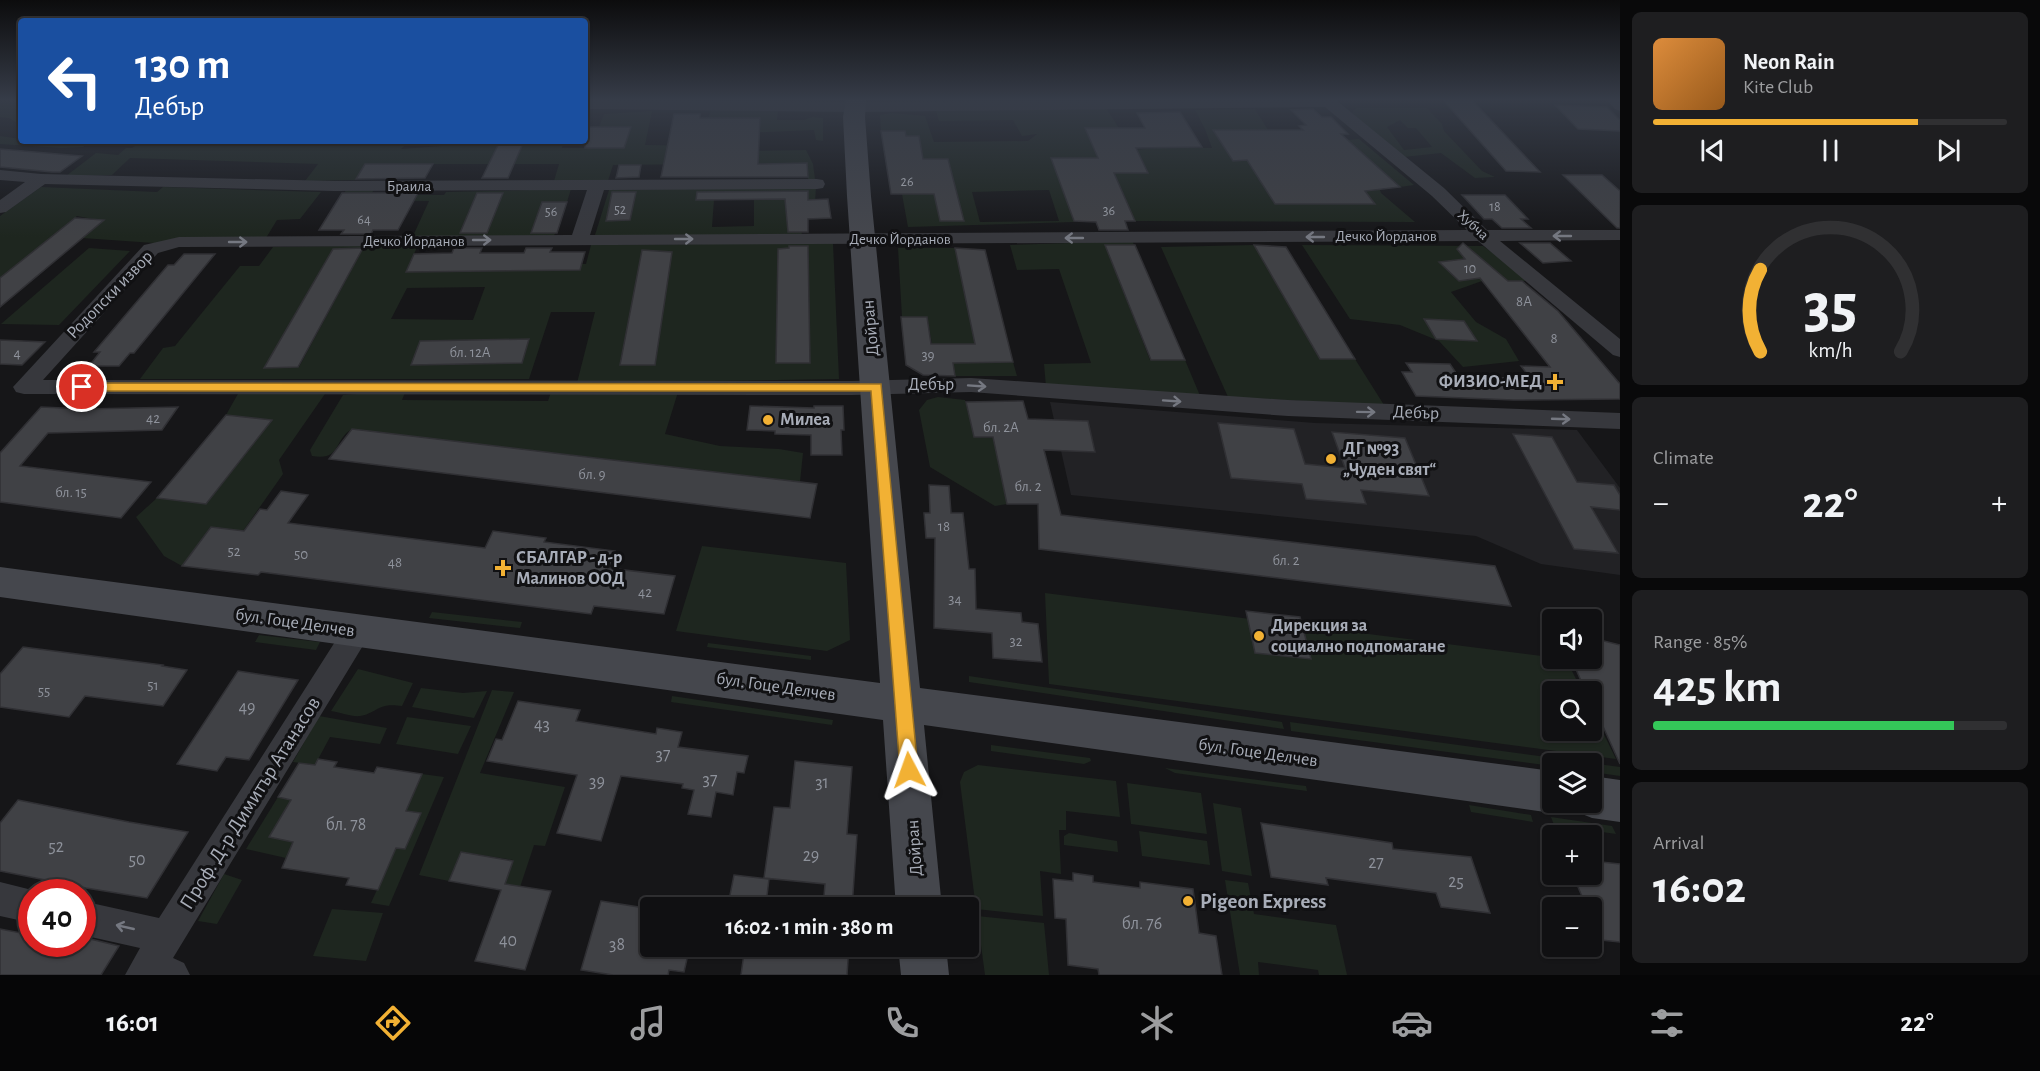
<!DOCTYPE html>
<html lang="en">
<head>
<meta charset="utf-8">
<style>
	:root { --surface:#101012; --page:#1e1e20; --text:#f1f3f6; --muted:#9c9d9f; --line:#303032; --accent:#f2b134 }
	body { margin:0; font-family:"Alegreya Sans",sans-serif; background:var(--page); color:var(--text); height:100vh; display:flex; flex-direction:column; font-size:22px; white-space:nowrap }
	* { box-sizing:border-box; margin:0 }
	p { font-size:20px; color:var(--muted) }
	.icon { flex:none; width:33px; height:33px; fill:none; stroke:currentColor; stroke-width:2; stroke-linecap:round; stroke-linejoin:round }
	.map { position:relative; flex:1; overflow:hidden }
	.details { display:flex; flex-direction:column; gap:12px; padding:12px; background:#09090a; width:420px }
	.details>* { flex:none }
	.banner { position:absolute; left:18px; top:18px; width:570px; height:126px; border-radius:6px; box-shadow:0 2px 4px #0004,0 0 0 2px var(--line); background:#1a4fa0; color:#fff; overflow:hidden }
	.buttons { position:absolute; left:1542px; top:609px; display:grid; gap:12px }
	.buttons a { display:grid; place-items:center; width:60px; height:60px; border-radius:6px; background:var(--surface); box-shadow:0 2px 4px #0004,0 0 0 2px var(--line); font-size:30px }
	.speed { position:absolute; left:18px; top:879px; display:flex; gap:12px; font-size:30px; font-weight:700; text-align:center }
	.speed>* { display:grid; place-content:center; width:78px; height:78px; border-radius:50%; background:var(--surface); box-shadow:0 2px 4px #0004,0 0 0 2px var(--line); line-height:1 }
	.speed .limit { border:9px solid #d22; background:#fff; color:#111 }
	.pin { position:absolute; display:grid; place-items:center; width:51px; height:51px; color:#fff; margin:-26px; border:3px solid #fff; border-radius:50%; box-shadow:0 2px 6px #0007 }
	.me { position:absolute; width:66px; margin:-33px; rotate:356deg; stroke-linejoin:round; filter:drop-shadow(0 0 4px #0008) }
	.turn { display:flex; align-items:center; gap:21px; height:126px; padding:0 18px; font-size:27px }
	.turn .icon { width:78px; height:78px; stroke-width:2.5 }
	.turn b { display:block; font-size:42px; line-height:51px }
	.big { font-size:45px; font-weight:700; line-height:1.1 }
	.details .card { flex:1; display:flex; flex-direction:column; justify-content:center; gap:9px; min-width:0; padding:0 21px; border-radius:9px; background:var(--page) }
	.details .dial { align-items:center; gap:0 }
	.dial svg { height:156px; overflow:visible; fill:none; stroke:var(--line); stroke-width:7; stroke-linecap:round; text-anchor:middle }
	.dial text { fill:var(--text); stroke:none }
	.song { display:flex; align-items:center; gap:18px }
	.cover { width:72px; height:72px; border-radius:9px; background:linear-gradient(135deg,hsl(30 70% 55%),hsl(30 70% 35%)) }
	.played { height:6px; border-radius:3px; background:linear-gradient(90deg,var(--accent) 75%,var(--line) 75%) }
	.keys { display:flex; justify-content:space-around; direction:ltr }
	.heat { display:flex; justify-content:space-between; align-items:center; font-size:33px; direction:ltr }
	.charge { height:9px; border-radius:4px; background:linear-gradient(90deg,#34c759 85%,var(--line) 0) }
	.trip { position:absolute; left:640px; top:897px; width:339px; height:60px; border-radius:6px; background:var(--surface); box-shadow:0 2px 4px #0004,0 0 0 2px var(--line); font-weight:700; line-height:60px; text-align:center }
	.tabs { display:flex; height:96px; justify-content:space-around; align-items:center; background:#060607; color:var(--muted) }
	.tabs .icon { width:42px; height:42px }
	.tabs .selected { color:var(--accent) }
	.tabs b { font-size:27px; color:var(--text) }
	main { display:flex; flex:1; min-height:0 }
	.map>svg:first-child { display:block }
	.built { fill:#222225 }
	.green { fill:#1e261f; fill-rule:evenodd }
	.building { fill:#404145; stroke:#303034; stroke-width:1.5 }
	.lines { fill:none; stroke-linecap:round; stroke-linejoin:round }
	.street { fill:#37383d; fill-rule:evenodd }
	.secondary { fill:#45474d; fill-rule:evenodd }
	.oneway { stroke:#757881 }
	.route { fill:#f2b134; stroke:#9d7322; stroke-width:1.5 }
	.poi-dot { fill:#f2b134; stroke:#111113; stroke-width:2 }
	.labels { text-anchor:middle; dominant-baseline:central; stroke-width:6; stroke-linejoin:round; paint-order:stroke }
	.far-number-label { font-size:14px; fill:#8e929b }
	.far-street-label { font-size:15px; fill:#a8adb8; stroke:#111113 }
	.number-label { font-size:15px; fill:#8e929b }
	.street-label { font-size:18px; fill:#a8adb8; stroke:#111113 }
	.poi-label { font-size:18px; font-weight:bold; fill:#a8adb8; stroke:#111113; text-anchor:start }
	.near-number-label { font-size:18px; fill:#8e929b }
	.near-street-label { font-size:21px; fill:#a8adb8; stroke:#111113 }
	.near-poi-label { font-size:21px; font-weight:bold; fill:#a8adb8; stroke:#111113; text-anchor:start }
</style>
</head>
<body>
<main>
<div class="map">
<svg width="1620" height="975" viewBox="0 0 1620 975">
	<rect width="100%" height="100%" fill="#161618"/>
	<path class="built" d="M1050 402 1315 423 1577 430 1620 488V575L1541 564 1476 536 1071 495Z"/>
	<path class="green" d="M0 100H21V125L9 118 0 117Z
		M1106 108 1133 150 1157 148H1212L1205 129 1195 110 1255 109 1268 130 1233 161 1307 160 1295 144 1359 139 1414 185 1400 187 1370 160 1381 193 1415 222 1135 221 1126 201H1067L1074 222 908 227 902 194 924 163 919 137 906 136 905 131H881L880 115 891 113 925 116 934 142 1028 141 1037 134 1022 136 1013 120 939 121 936 110ZM1049 190 1059 221 980 222 972 192Z
		M1357 108H1427L1442 124 1444 131 1482 171 1495 177 1475 178 1441 153 1404 157 1357 120 1352 112ZM1400 120 1408 128H1416L1432 147 1404 150 1387 127Z
		M711 109 778 111 777 120H804L812 117 823 118V141L816 140 814 130 741 133 743 151 806 150 813 164 815 179 808 180 807 163 613 165 608 181H554L559 164H366L355 180 305 181 318 164 130 158 112 175 66 176 96 153 118 155 126 148H132L142 141H409L401 149 442 146 464 141H564L562 148H586L596 135 604 114 652 111 645 145 702 146Z
		M0 136 21 139V141H90L83 147 62 148 0 144Z
		M816 186 815 204 786 205 787 219H800L802 236 595 235 609 190ZM754 199V226L712 227 714 200Z
		M41 187 157 192 163 187 321 192 300 219 277 220 266 238 154 243 82 238 103 221 77 216 0 278V216Z
		M347 189H374L371 195H444L446 192 571 189 567 202H542L535 221H560L554 236H413L429 201 339 200Z
		M1132 241 1136 248 1106 247 1150 360H1185L1201 398 1046 387 1044 364 1091 363 1059 269 1017 270 1010 245Z
		M833 243 839 379 577 383 595 312H551L529 379H140L163 348 175 346 240 266H259L273 247 418 245 406 272 580 270 582 264H586L591 245ZM798 248 808 251 810 362 777 363 778 249ZM331 252H351L360 254 299 367 264 368ZM485 287 473 320 391 319 407 288Z
		M1254 245 1320 359H1355L1384 405 1228 397 1161 247Z
		M1302 245 1483 246 1533 281H1482L1451 292 1476 322 1506 339 1519 361 1463 367 1439 341 1400 325 1350 319Z
		M89 248 130 251 59 325 1 324Z
		M898 248H955L979 362H1013L1017 376H955L950 344H932L927 317H902Z
		M406 390 402 400 548 401 551 392H678L665 434 720 446 779 449 803 453 800 482 352 429C333 440 342 461 312 456L310 450 343 395Z
		M327 391 279 460 283 474 243 531 211 527 182 566 164 556 136 517 157 498 206 504 271 421 226 415 239 392Z
		M938 397 965 400 974 437 993 438 1007 504 995 506 930 467 919 410 927 400Z
		M702 546 846 563 850 640 827 651 676 631Z
		M1045 593 1566 659 1582 691 1552 692V730H1592V710L1616 759 1049 684Z
		M432 612 522 622 520 628 429 618Z
		M259 635 320 642 316 650 255 642Z
		M708 643 811 656V660L707 647Z
		M358 669 413 683 402 706C378 702 377 713 360 716 352 717 339 712 331 711Z
		M969 676 1282 722 1284 729 969 682Z
		M421 688 463 693 487 691 474 718 412 707Z
		M492 690 514 692 480 773 565 787 545 846 534 845 518 893 502 890 513 860 461 852 449 881 419 875Z
		M672 696 833 720 832 725 671 702Z
		M319 716 387 728 380 744 330 737 315 765 293 762Z
		M407 717 471 726 458 754 396 744Z
		M1290 722 1620 767V776L1592 772V764H1552V766L1291 731Z
		M991 745 1090 758 1091 761 1084 764 991 751Z
		M978 765 1116 781 1120 817 1066 811V830H1059L1061 874 1040 871 1043 916 976 909 960 782 964 772Z
		M1165 768 1306 786 1307 791 1175 773Z
		M422 774 444 777 389 906 371 903 396 848 405 849 420 813 406 811Z
		M1127 783 1201 793 1207 834 1131 824Z
		M278 797 306 803 270 837 295 842 286 858 246 849Z
		M1213 803 1241 808 1252 876 1222 871Z
		M1469 805 1531 815 1533 822 1471 812Z
		M1551 817 1612 826 1616 834 1554 825Z
		M1139 831 1207 841 1210 865 1142 856Z
		M1069 833 1117 841 1118 852 1064 845V836Z
		M224 874 242 880 217 924 198 921Z
		M1225 880 1248 883 1254 914 1336 925 1347 975H1319L1318 970 1258 962 1259 975H1240Z
		M332 909 383 913 366 961 313 956Z
		M977 916 1044 923 1049 975H985Z"/>
	<path class="building" d="M1443 100H1472L1540 172 1506 171Z
		M1555 105 1607 107 1620 120V131L1578 129Z
		M1313 109 1322 117H1331L1348 134H1341L1400 187 1365 191 1375 204H1275L1247 160 1233 161 1213 130H1303L1299 126 1306 125 1291 110Z
		M1180 112 1202 147 1136 148 1148 173H1114L1135 221H1125L1128 230H1099L1096 222 1074 221 1051 158H1098L1085 128H1145L1137 113Z
		M674 114H700V118H760L758 164 807 163 808 177H661Z
		M585 127H631L624 148H585Z
		M881 131H905L906 136H919L923 159H948L964 221H940L934 194H891Z
		M500 141H524L508 178H482Z
		M0 149 82 156 60 172H52L0 167Z
		M365 164H433L425 178 356 179Z
		M619 165H641L639 177 616 178Z
		M1563 175H1602L1620 191V228H1617Z
		M808 191V200L828 199 831 218 808 219V232H788L785 199 696 200 697 192Z
		M612 192H636L630 220 606 221Z
		M342 193H418L398 230H373L371 234H341L344 230H319Z
		M477 193H503L487 233H460Z
		M1462 195H1505L1528 219H1521L1531 228H1502L1492 219H1484Z
		M542 202H567L557 233H531Z
		M75 218 104 220 0 307V278Z
		M1463 243 1508 281H1522L1558 311 1620 384V399L1513 400 1416 396 1402 372H1412L1406 363 1450 364 1458 376 1531 379 1521 366 1550 367 1480 278 1459 281 1439 262 1465 259 1457 249Z
		M1520 243H1550L1571 261 1543 263Z
		M1105 245H1135L1185 360H1151Z
		M1254 245 1286 247 1355 359H1320Z
		M789 246H808L810 363H776L778 249 789 248Z
		M363 248 298 367 264 368 333 249Z
		M454 248H482L480 253H524L526 248H552L550 252H585L580 270 406 272 414 254 452 253Z
		M955 248 985 250 1013 362 953 363 955 376 923 375 906 365 901 317H927L931 344H975Z
		M642 250 672 252 655 365H620Z
		M184 254H215L134 353H130L119 366H89L100 352H94L168 265H174Z
		M1424 319 1464 321 1477 341 1436 339Z
		M529 339 522 363 411 365 420 341Z
		M0 340 45 342 22 365 0 364Z
		M1023 401 1028 419 1088 421 1095 452 1044 450 1061 515 1495 566 1511 606 1039 549 1038 504H1007L993 437H974L966 402Z
		M750 406 814 408V406H843L844 430H841L842 455H811V435L775 434V431L747 430Z
		M41 407 86 409 178 407 162 430 48 433 20 466 151 482 121 518 0 502V453Z
		M226 415 272 420 206 504 157 498Z
		M1218 423 1294 429 1305 464 1345 468 1332 432 1405 438 1429 496 1361 490 1366 504 1306 499 1302 484 1231 478Z
		M352 429 570 455 817 484 810 518 329 459Z
		M1513 434 1552 437 1577 482 1614 485 1620 495V510L1591 507 1618 553 1574 549Z
		M929 485 949 486 951 513H963L969 569H975L976 609 1021 613 1022 622 1038 624 1042 662 993 658 992 633 934 628 935 538H926L924 513H930Z
		M281 491 308 495 288 523 485 548 493 531 546 538 544 542 615 551 608 568 675 576 664 614 594 606 591 614 261 572 258 575 182 566 211 527 244 531 260 509 267 510Z
		M1246 611 1300 617 1311 659 1255 653Z
		M1592 638 1620 645V764L1592 702V692H1586L1571 658H1592Z
		M23 647 163 665 162 666 187 670 163 706 85 696 69 717 0 707V674Z
		M238 671 298 680 249 760 226 757 217 771 177 764Z
		M518 701 580 710 576 721 656 734 657 728 682 732 678 747 748 756 744 773 737 772 733 795 716 792 711 817 688 814 694 790 682 788 683 784 621 776 601 841 557 833 577 775 487 761 496 739 502 740Z
		M318 759 337 762 334 767 374 773 377 767 422 774 406 811 421 813 405 849 396 848 378 890 346 885 349 878 282 868 293 842 269 837 291 800 278 797 299 763 315 765Z
		M795 761 852 767 847 834 857 835 852 908H823L825 884 764 878 774 807 790 808Z
		M18 800 129 822 188 832 147 898 86 888 0 871V823Z
		M1261 823 1392 843 1393 849 1471 857 1490 913 1441 907 1436 893 1326 878 1328 885 1271 877Z
		M461 852 513 861 505 884 551 891 525 970 475 961 501 890 449 881Z
		M1592 861 1620 864V942L1601 940 1592 917V908H1587L1578 887 1574 874H1592Z
		M1073 873 1093 876V882L1140 888V882L1193 889 1199 933 1216 936 1222 975H1099L1098 969 1068 965 1066 919 1055 918 1053 879 1073 881Z
		M734 875 769 879 766 904 729 900Z
		M601 901 651 909V946H690L684 972 669 970 668 975H613L581 970Z
		M0 929 32 935V944H82V937L119 946 101 975H0Z
		M745 946H849L847 975H741Z"/>
	<g class="lines">
		<path class="street" d="M585 100 854 102 1336 100 1444 188 1487 230H1620V240L1500 241 1620 339V357L1613 355 1478 241 179 247 158 253 43 380 852 381 971 378 1288 400 1620 413V429L1288 416 971 392 852 395 24 394 16 392 13 387 144 245 179 237 572 235 587 190 334 191 45 184 6 212 0 213V200L25 182 0 180V170L41 174 334 181 817 179 823 180 825 184 823 188 817 189 604 190 590 235 1467 230 1432 196 1325 107 854 112 585 109Z
			M1607 100H1620V111L1615 109Z
			M357 619 367 623 371 631 367 639 173 958 184 963 190 975H125L140 948 82 935V901L159 918 347 623Z
			M0 882 40 892H32V923L0 916Z"/>
		<path class="secondary" d="M846 100H866L865 117 871 196 920 688 1552 771V802H1569L1567 807 1552 813 924 725 942 908H896L883 720 0 597V567L880 683 847 196 843 117Z
			M1592 776 1620 780V822L1592 818 1577 812 1573 802H1592Z
			M898 946H946L949 975H901Z"/>
	</g>
	<defs><path id="oneway-shaft" d="M-6 0H5M1.5-3L5.5 0L1.5 3" fill="none" stroke-width="1.6" stroke-linecap="round" stroke-linejoin="round" transform="scale(1.5)"/></defs>
	<g class="oneway">
		<use href="#oneway-shaft" transform="translate(1562 236) rotate(180)"/>
		<use href="#oneway-shaft" transform="translate(1315 237) rotate(180)"/>
		<use href="#oneway-shaft" transform="translate(1074 238) rotate(180)"/>
		<use href="#oneway-shaft" transform="translate(684 239)"/>
		<use href="#oneway-shaft" transform="translate(482 240)"/>
		<use href="#oneway-shaft" transform="translate(238 242)"/>
		<use href="#oneway-shaft" transform="translate(977 386) rotate(4)"/>
		<use href="#oneway-shaft" transform="translate(1172 401) rotate(4)"/>
		<use href="#oneway-shaft" transform="translate(1366 412) rotate(1)"/>
		<use href="#oneway-shaft" transform="translate(1561 419) rotate(2)"/>
		<use href="#oneway-shaft" transform="translate(125 927) rotate(-167)"/>
	</g>
	<linearGradient id="sky" x2="0" y2="1"><stop stop-color="#0c0c0d"/><stop offset="0.42" stop-color="#363c48"/><stop offset="1" stop-color="#363c48" stop-opacity="0"/></linearGradient>
	<rect width="1620" height="237" fill="url(#sky)"/>
	<path class="route" d="M82 383 881 384 918 770 915 776 909 778 903 776 900 770 871 391H82L75 387Z"/>
	<g class="poi-dot">
		<path d="M1552 373h6v6h6v6h-6v6h-6v-6h-6v-6h6z"/>
		<circle cx="768" cy="420" r="6"/>
		<circle cx="1331" cy="459" r="6"/>
		<path d="M500 559h6v6h6v6h-6v6h-6v-6h-6v-6h6z"/>
		<circle cx="1259" cy="636" r="6"/>
		<circle cx="1188" cy="901" r="6"/>
	</g>
	<g class="labels">
		<g class="far-number-label">
			<text x="907" y="182">26</text>
			<text x="1495" y="207">18</text>
			<text x="620" y="210">52</text>
			<text x="1109" y="211">36</text>
			<text x="551" y="212">56</text>
			<text x="364" y="220">64</text>
			<text x="1470" y="269">10</text>
		</g>
		<g class="far-street-label">
			<text x="409" y="186">Браила</text>
			<text transform="translate(1473 225) rotate(43)">Хубча</text>
			<text x="1386" y="236">Дечко Йорданов</text>
			<text x="900" y="239">Дечко Йорданов</text>
			<text x="414" y="241">Дечко Йорданов</text>
		</g>
		<g class="number-label">
			<text x="1524" y="301">8А</text>
			<text x="1554" y="338">8</text>
			<text x="470" y="352">бл. 12А</text>
			<text x="17" y="353">4</text>
			<text x="928" y="355">39</text>
			<text x="153" y="418">42</text>
			<text x="1001" y="427">бл. 2А</text>
			<text x="592" y="474">бл. 9</text>
			<text x="1028" y="486">бл. 2</text>
			<text x="71" y="492">бл. 15</text>
			<text x="944" y="526">18</text>
			<text x="234" y="551">52</text>
			<text x="301" y="554">50</text>
			<text x="1286" y="560">бл. 2</text>
			<text x="395" y="562">48</text>
			<text x="645" y="592">42</text>
			<text x="955" y="599">34</text>
			<text x="1016" y="641">32</text>
			<text x="153" y="685">51</text>
			<text x="44" y="691">55</text>
		</g>
		<g class="street-label">
			<text transform="translate(110 295) rotate(-46)">Родопски извор</text>
			<text transform="translate(871 328) rotate(-95)">Дойран</text>
			<text x="931" y="385">Дебър</text>
			<text transform="translate(1416 413) rotate(2)">Дебър</text>
			<text transform="translate(295 623) rotate(8)">бул. Гоце Делчев</text>
			<text transform="translate(776 687) rotate(8)">бул. Гоце Делчев</text>
			<text transform="translate(1258 753) rotate(8)">бул. Гоце Делчев</text>
			<text transform="translate(915 848) rotate(-94)">Дойран</text>
		</g>
		<g class="poi-label">
			<text x="1542" y="382" text-anchor="end">ФИЗИО-МЕД</text>
			<text x="780" y="420">Милеа</text>
			<text x="1343" y="449">ДГ №93<tspan x="1343" dy="21">„Чуден свят“</tspan></text>
			<text x="516" y="558">СБАЛГАР - д-р<tspan x="516" dy="21">Малинов ООД</tspan></text>
			<text x="1271" y="626">Дирекция за<tspan x="1271" dy="21">социално подпомагане</tspan></text>
		</g>
		<g class="near-number-label">
			<text x="247" y="708">49</text>
			<text x="542" y="725">43</text>
			<text x="663" y="755">37</text>
			<text x="710" y="780">37</text>
			<text x="597" y="782">39</text>
			<text x="822" y="783">31</text>
			<text x="346" y="825">бл. 78</text>
			<text x="56" y="847">52</text>
			<text x="811" y="856">29</text>
			<text x="137" y="860">50</text>
			<text x="1376" y="863">27</text>
			<text x="1456" y="882">25</text>
			<text x="1142" y="924">бл. 76</text>
			<text x="508" y="941">40</text>
			<text x="617" y="945">38</text>
		</g>
		<g class="near-street-label">
			<text transform="translate(250 803) rotate(-58)">Проф. Д-р Димитър Атанасов</text>
		</g>
		<g class="near-poi-label">
			<text x="1200" y="901">Pigeon Express</text>
		</g>
	</g>
</svg>
<div class="buttons">
<a><svg class="icon" aria-label="sound" viewBox="0 0 24 24"><path d="M4 9h4l5-4v14l-5-4H4zM17 9q2 3 0 6"/></svg></a>
<a><svg class="icon" aria-label="search" viewBox="0 0 24 24"><circle cx="10" cy="10" r="6"/><path d="M15 15l6 6"/></svg></a>
<a><svg class="icon" aria-label="layers" viewBox="0 0 24 24"><path d="M12 4l9 5-9 5-9-5zM3 14l9 5 9-5"/></svg></a>
<a>+</a>
<a>−</a>
</div>
<div class="speed"><div class="limit">40</div></div>
<div class="pin" style="left:82px;top:387px;background:#d93025"><svg class="icon" aria-label="arrive" viewBox="0 0 24 24"><path d="M6 21V4h12l-3 4 3 4H6"/></svg></div>
<svg class="me" style="left:909px;top:770px" viewBox="-20 -20 40 40"><path d="M0-17L14 15 0 8-14 15z" fill="#f2b134" stroke="#fff" stroke-width="4"/></svg>
<div class="trip">16:02 · 1 min · 380 m</div>
<div class="banner">
<div class="turn"><svg class="icon" aria-label="left" viewBox="0 0 24 24"><path d="M17 20v-9H6M10 6l-5 5 5 5"/></svg><div><b>130 m</b>Дебър</div></div>
</div>
</div>
<section class="details">
<div class="card">
<div class="song"><i class="cover"></i><div><b>Neon Rain</b><p>Kite Club</p></div></div>
<div class="played"></div>
<div class="keys"><svg class="icon" aria-label="previous" viewBox="0 0 24 24"><path d="M18 5L8 12l10 7zM5 5v14"/></svg><svg class="icon" aria-label="pause" viewBox="0 0 24 24"><path d="M8 5v14M16 5v14"/></svg><svg class="icon" aria-label="next" viewBox="0 0 24 24"><path d="M6 5l10 7-10 7zM19 5v14"/></svg></div>
</div>
<div class="card dial"><svg viewBox="0 0 100 80">
<path d="M14 69A42 42 0 1 1 86 69"/>
<path d="M14 69A42 42 0 0 1 14 27" stroke="#f2b134"/>
<text x="50" y="56" font-size="32" font-weight="700">35</text>
<text x="50" y="72" font-size="11">km/h</text>
</svg></div>
<div class="card"><p>Climate</p>
<div class="heat"><a>−</a><b class="big">22°</b><a>+</a></div>
</div>
<div class="card"><p>Range · 85%</p><b class="big">425 km</b><div class="charge"></div></div>
<div class="card"><p>Arrival</p><b class="big">16:02</b></div>
</section>
</main>
<nav class="tabs">
<b>16:01</b>
<svg class="icon selected" aria-label="directions" viewBox="0 0 24 24"><path d="M12 3l9 9-9 9-9-9zM9 14v-3h6M13 9l2 2-2 2"/></svg>
<svg class="icon" aria-label="music" viewBox="0 0 24 24"><path d="M9 18V5l10-2v13"/><circle cx="6" cy="18" r="3"/><circle cx="16" cy="16" r="3"/></svg>
<svg class="icon" aria-label="phone" viewBox="0 0 24 24"><path d="M5 4h4l2 5-3 2q2 4 5 5l2-3 5 2v4C11 20 4 13 5 4z"/></svg>
<svg class="icon" aria-label="climate" viewBox="0 0 24 24"><path d="M12 3v18M4 7l16 10M4 17L20 7"/></svg>
<svg class="icon" aria-label="car" viewBox="0 0 24 24"><path d="M5 17H2v-5l4-1 3-4h7l3 4 3 1v5h-3M9 17h6M6 11h13"/><circle cx="7" cy="17" r="2"/><circle cx="17" cy="17" r="2"/></svg>
<svg class="icon" aria-label="filters" viewBox="0 0 24 24"><path d="M4 7h16M4 17h16"/><circle cx="9" cy="7" r="2"/><circle cx="15" cy="17" r="2"/></svg>
<b>22°</b>
</nav>
</body>
</html>
